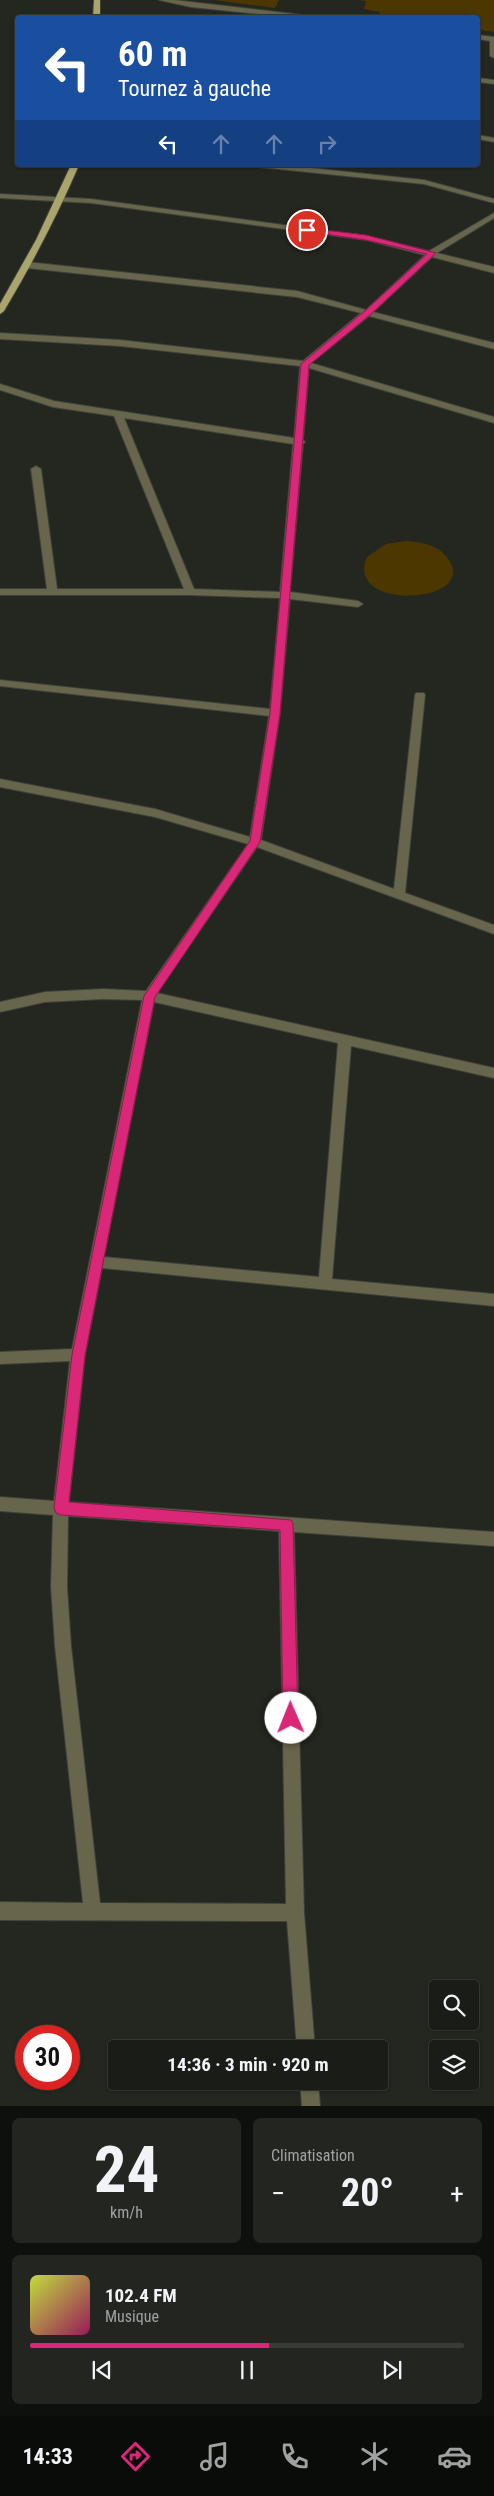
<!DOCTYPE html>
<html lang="fr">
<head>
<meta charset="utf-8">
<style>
	:root { --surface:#1a1d17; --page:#232620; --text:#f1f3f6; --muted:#9fa2a1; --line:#383b36; --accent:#db2777 }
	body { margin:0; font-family:"Roboto Condensed",sans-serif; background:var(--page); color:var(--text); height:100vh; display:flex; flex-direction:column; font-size:19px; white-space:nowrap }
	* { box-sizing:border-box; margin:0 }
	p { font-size:16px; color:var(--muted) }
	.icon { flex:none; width:28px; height:28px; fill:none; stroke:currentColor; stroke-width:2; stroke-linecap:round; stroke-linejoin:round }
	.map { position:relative; height:2106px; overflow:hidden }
	.sheet { display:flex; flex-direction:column; gap:12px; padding:12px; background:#0e100d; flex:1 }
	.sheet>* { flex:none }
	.hud { position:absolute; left:15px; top:15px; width:465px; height:152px; border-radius:5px; box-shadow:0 1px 4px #0004,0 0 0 1px var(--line); background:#1a4fa0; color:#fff; overflow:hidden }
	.controls { position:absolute; left:429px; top:1980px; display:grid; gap:10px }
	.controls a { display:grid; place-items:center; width:50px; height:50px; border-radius:5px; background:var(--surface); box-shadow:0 1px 4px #0004,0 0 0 1px var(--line); font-size:25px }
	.speed { position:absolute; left:15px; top:2025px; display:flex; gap:10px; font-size:25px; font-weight:700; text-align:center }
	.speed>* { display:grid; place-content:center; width:65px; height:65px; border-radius:50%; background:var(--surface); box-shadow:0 1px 4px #0004,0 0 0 1px var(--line); line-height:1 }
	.speed .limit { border:8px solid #d22; background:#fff; color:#111 }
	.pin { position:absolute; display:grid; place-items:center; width:42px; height:42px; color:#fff; margin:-21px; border:2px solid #fff; border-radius:50%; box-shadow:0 1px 5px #0007 }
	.me { position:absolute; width:55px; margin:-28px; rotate:359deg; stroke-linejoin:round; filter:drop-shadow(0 0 4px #0008) }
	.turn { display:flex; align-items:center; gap:18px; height:105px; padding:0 20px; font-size:22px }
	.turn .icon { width:65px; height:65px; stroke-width:2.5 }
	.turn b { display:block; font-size:35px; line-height:42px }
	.lanes { display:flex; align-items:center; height:48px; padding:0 20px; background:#0003; justify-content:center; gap:25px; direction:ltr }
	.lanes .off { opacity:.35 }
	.big { font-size:38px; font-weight:700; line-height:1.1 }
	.sheet .card { flex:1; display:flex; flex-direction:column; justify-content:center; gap:8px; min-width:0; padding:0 18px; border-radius:8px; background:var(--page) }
	.sheet .dial { align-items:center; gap:0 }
	.dial b { font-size:65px; line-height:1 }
	.song { display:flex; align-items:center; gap:15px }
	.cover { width:60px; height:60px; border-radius:8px; background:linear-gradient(135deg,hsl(70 70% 55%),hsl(330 70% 35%)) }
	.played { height:5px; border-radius:2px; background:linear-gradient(90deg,var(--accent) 55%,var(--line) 55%) }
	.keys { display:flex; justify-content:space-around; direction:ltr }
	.heat { display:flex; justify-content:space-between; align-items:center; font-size:28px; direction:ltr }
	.sheet .tiles { flex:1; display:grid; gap:12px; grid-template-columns:1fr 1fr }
	.card:last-child { grid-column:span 2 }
	.trip { position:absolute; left:108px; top:2040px; width:280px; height:50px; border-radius:5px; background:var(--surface); box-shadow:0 1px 4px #0004,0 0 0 1px var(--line); font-weight:700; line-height:50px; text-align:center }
	.menu { display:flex; height:80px; justify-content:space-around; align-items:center; background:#0a0c09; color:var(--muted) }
	.menu .icon { width:35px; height:35px }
	.menu .current { color:var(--accent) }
	.menu b { font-size:22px; color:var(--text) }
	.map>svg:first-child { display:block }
	.green { fill:#4d3700 }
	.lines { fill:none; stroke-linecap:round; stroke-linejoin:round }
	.minor-casing { stroke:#3e423a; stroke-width:2 }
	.major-casing { stroke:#3e423a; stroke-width:2 }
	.minor { fill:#67654b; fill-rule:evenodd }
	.major { fill:#aaa56d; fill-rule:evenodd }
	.route { fill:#db2777; stroke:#8e194d }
</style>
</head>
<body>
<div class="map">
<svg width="494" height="2106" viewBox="0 0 494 2106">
	<rect width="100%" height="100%" fill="#23271f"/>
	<path class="green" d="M214 0H279L275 8Z
		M358 0H494V32L481 30 478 25V18L378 17 380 12 364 9 366 1Z
		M405 541C421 542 440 545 449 560 478 605 343 611 367 557L386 544Z"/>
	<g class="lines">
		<g class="minor-casing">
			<path id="minor" d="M159 0H174L328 18H298L191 7Z
				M478 35 494 37V58L490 56V41L478 39Z
				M478 78 494 80V84L478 82Z
				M478 135 494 138V142L478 139Z
				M255 165H282L424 180 494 199V203L424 184 259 167Z
				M0 194 91 199 366 236 429 251 494 213V218L437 253 494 267V273L432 257 373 312 494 343V349L369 316 311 363 494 417V423L309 368 303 440 305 442 303 444 290 592 358 601 363 604 358 607 290 599 280 713 261 840 394 889 415 695 416 693H424L425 695 405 893 494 925V934L257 847 157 993 494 1068V1078L351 1046 332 1279 494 1294V1306L102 1268 85 1355 69 1502 494 1532V1546L294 1532 304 1913 315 2049H297L287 1921 0 1920V1902L83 1903 55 1646 51 1587 53 1515 0 1511V1497L54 1501 70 1361 0 1364V1352L72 1349 142 1000 103 999 45 1002 0 1012V1002L45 992 103 989 146 991 248 844 155 817 0 787V779L155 809 250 837 269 716 0 686V680L270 709 280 598 190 595H0V589H47L31 469 36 466 41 469 57 589H184L114 416 53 407 0 390V384L54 401 294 438 300 366 120 346 0 339V333L120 340 303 361 361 313 297 297 27 268 23 265 27 262 297 291 366 310 425 255 366 240 91 203 0 198ZM124 418 293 444 280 592 194 589ZM154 1002 338 1043 319 1277 104 1257ZM68 1516 279 1531 286 1904 100 1903 71 1646 67 1587Z
				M300 2081H318L320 2106H302Z"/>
		</g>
		<g class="major-casing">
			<path id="major" d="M94 0H100V18H93Z
				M71 165H79C57 216 32 264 4 311L0 314V304L36 240Z"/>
		</g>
		<use href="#minor" class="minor"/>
		<use href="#major" class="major"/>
	</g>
	<path class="route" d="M307 228 366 235 436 253 371 314 309 365 280 713 260 842 155 997 85 1355 69 1502 291 1520 293 1524 298 1718 296 1724 291 1726 285 1724 283 1718 280 1530 61 1515 56 1513 54 1508 72 1355 144 996 250 841 270 713 301 364 366 310 427 254 366 240 304 231V228Z"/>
</svg>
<div class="controls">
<a><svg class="icon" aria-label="search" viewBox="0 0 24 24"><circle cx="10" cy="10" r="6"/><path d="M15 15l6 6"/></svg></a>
<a><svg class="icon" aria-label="layers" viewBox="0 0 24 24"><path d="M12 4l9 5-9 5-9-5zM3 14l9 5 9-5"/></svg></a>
</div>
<div class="speed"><div class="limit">30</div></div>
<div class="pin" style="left:307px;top:230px;background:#d93025"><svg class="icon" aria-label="arrive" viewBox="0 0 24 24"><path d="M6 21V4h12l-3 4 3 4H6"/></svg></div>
<svg class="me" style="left:291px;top:1718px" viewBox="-20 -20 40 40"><circle r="19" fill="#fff"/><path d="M0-13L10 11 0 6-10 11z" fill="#db2777"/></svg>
<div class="trip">14:36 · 3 min · 920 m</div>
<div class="hud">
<div class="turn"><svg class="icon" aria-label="left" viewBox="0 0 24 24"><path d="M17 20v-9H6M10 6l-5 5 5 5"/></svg><div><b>60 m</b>Tournez à gauche</div></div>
<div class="lanes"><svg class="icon" aria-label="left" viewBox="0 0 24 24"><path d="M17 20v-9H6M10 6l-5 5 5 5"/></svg><svg class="icon off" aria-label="ahead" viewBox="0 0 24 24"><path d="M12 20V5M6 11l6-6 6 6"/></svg><svg class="icon off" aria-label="ahead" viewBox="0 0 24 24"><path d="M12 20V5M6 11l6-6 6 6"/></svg><svg class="icon off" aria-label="right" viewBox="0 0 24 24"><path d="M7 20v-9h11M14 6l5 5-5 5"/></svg></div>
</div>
</div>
<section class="sheet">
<div class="tiles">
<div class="card dial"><b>24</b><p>km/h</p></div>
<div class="card"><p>Climatisation</p>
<div class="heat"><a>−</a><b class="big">20°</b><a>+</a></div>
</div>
<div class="card">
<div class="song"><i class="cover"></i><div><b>102.4 FM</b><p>Musique</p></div></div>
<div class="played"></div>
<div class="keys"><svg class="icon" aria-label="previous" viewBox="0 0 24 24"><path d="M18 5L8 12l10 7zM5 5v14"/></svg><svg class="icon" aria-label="pause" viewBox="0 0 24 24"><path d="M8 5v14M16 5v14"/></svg><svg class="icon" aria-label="next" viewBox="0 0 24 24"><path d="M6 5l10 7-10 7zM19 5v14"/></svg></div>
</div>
</div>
</section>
<nav class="menu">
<b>14:33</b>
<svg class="icon current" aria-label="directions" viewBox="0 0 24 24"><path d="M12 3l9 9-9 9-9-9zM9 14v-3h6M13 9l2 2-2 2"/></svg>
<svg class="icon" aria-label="music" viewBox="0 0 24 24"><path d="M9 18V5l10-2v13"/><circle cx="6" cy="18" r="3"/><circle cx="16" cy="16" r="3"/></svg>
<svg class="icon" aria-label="phone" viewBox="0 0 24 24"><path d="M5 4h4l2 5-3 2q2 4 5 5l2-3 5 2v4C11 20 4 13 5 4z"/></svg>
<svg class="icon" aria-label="climate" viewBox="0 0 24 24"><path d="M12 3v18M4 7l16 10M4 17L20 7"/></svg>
<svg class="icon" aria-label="car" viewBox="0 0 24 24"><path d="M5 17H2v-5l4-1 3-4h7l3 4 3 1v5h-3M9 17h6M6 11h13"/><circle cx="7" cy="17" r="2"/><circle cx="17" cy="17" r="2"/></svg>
</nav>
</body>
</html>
